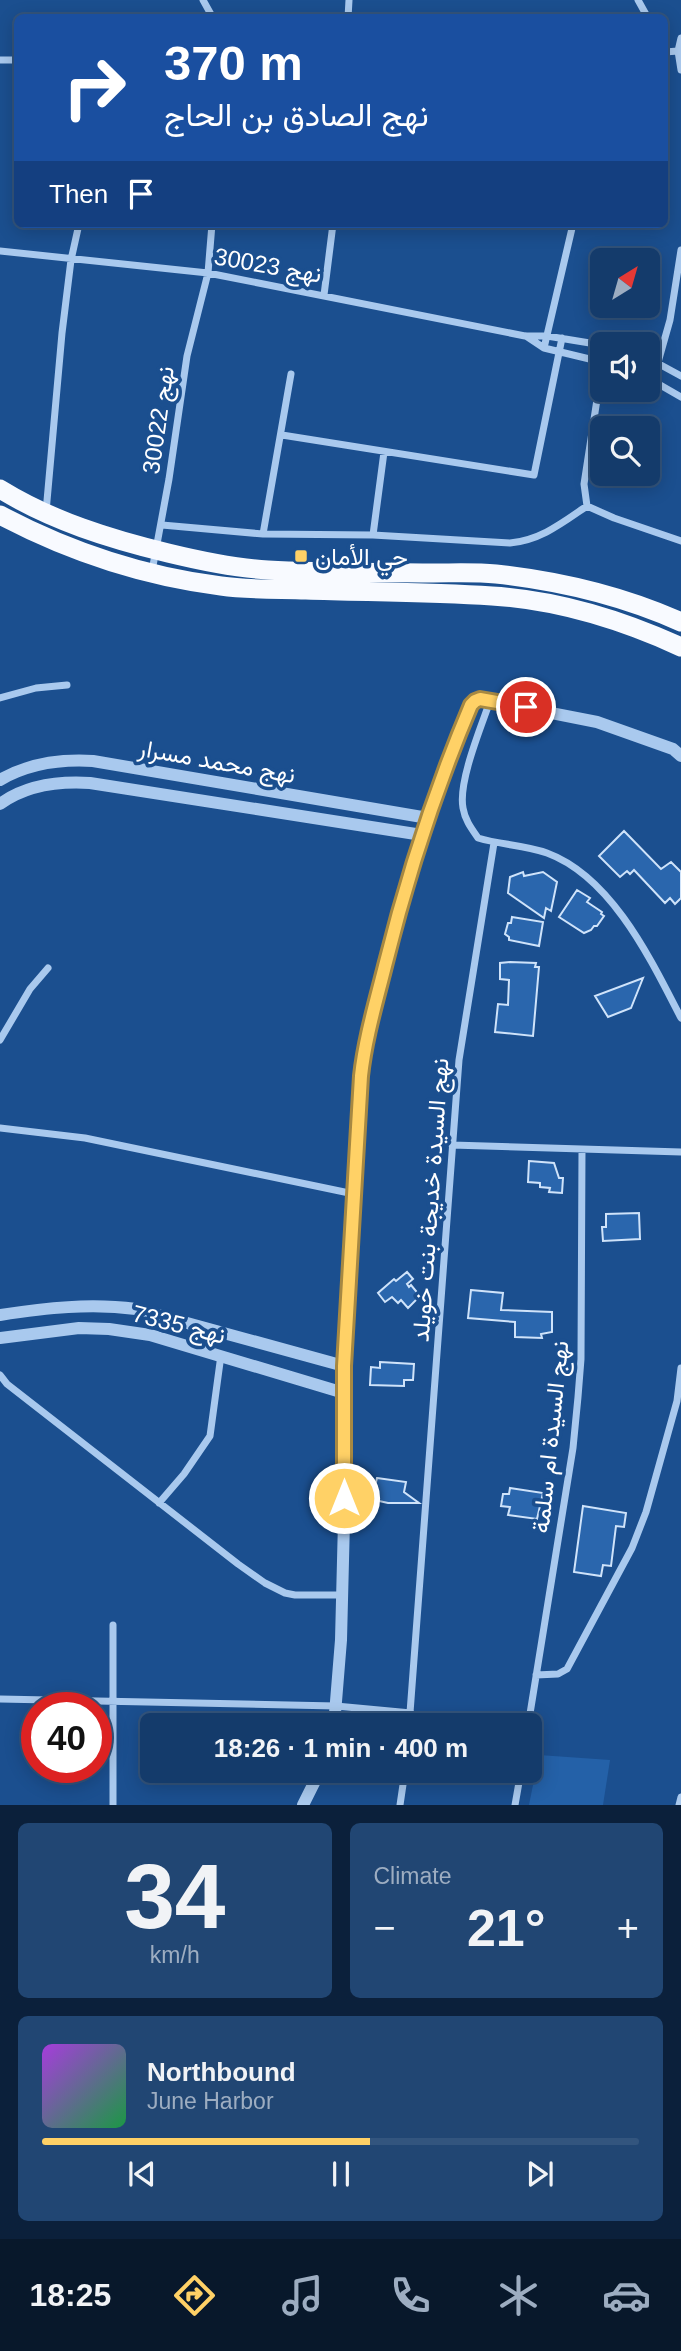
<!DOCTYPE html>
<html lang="en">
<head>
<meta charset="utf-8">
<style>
	:root { --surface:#143b6b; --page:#214673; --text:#f1f3f6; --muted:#9dadc1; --line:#33557e; --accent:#ffd166 }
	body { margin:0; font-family:Helvetica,Vazirmatn,sans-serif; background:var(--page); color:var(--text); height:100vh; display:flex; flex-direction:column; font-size:26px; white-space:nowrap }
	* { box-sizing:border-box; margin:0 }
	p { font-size:23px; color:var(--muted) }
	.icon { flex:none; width:38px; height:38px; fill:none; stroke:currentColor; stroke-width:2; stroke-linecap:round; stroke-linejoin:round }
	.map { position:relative; height:1805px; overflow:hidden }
	.drawer { display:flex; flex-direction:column; gap:18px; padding:18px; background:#0b203b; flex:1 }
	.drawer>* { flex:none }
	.banner { position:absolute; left:14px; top:14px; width:654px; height:214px; border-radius:10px; box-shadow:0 4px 18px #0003,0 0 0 2px var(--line); background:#1a4fa0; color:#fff; overflow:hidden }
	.needle { width:46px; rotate:37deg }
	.tools { position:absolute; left:590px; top:248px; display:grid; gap:14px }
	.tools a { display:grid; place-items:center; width:70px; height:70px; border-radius:10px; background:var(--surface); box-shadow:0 4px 18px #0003,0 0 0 2px var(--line); font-size:35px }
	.speed { position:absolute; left:21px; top:1692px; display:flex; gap:14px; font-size:35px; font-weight:700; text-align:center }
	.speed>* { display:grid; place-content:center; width:91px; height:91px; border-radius:50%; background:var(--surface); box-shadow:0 4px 18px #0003,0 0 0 2px var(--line); line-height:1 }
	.speed .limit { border:10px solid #d22; background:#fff; color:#111 }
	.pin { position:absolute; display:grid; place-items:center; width:60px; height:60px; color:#fff; margin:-30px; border:4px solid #fff; border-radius:50%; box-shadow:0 2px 7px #0007 }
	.me { position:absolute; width:77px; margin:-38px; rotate:0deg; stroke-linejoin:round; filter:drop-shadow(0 0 5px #0008) }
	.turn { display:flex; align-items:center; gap:24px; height:147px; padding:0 35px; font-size:32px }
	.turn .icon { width:91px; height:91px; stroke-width:2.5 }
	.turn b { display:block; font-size:49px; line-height:60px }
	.then { display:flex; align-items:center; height:66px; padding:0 35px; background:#0003; gap:14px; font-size:26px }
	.big { font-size:52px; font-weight:800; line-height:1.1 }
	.drawer .tile { flex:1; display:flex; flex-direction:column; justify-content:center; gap:10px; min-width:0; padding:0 24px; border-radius:10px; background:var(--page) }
	.drawer .dial { align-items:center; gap:0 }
	.dial b { font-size:91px; line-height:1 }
	.song { display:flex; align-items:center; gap:21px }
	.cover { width:84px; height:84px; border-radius:10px; background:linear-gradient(135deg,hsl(280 70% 55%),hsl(140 70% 35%)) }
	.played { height:7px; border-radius:4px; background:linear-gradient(90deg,var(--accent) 55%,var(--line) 55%) }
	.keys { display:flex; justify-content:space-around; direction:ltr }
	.heat { display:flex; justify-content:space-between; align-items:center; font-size:38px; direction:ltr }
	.drawer .tiles { flex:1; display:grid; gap:18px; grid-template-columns:1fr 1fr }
	.tile:last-child { grid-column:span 2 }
	.trip { position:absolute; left:140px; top:1713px; width:402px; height:70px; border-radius:10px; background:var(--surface); box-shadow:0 4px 18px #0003,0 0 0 2px var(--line); font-weight:800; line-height:70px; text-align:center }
	.tabs { display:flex; height:112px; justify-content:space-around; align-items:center; background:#08182b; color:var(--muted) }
	.tabs .icon { width:49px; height:49px }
	.tabs .active { color:var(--accent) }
	.tabs b { font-size:32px; color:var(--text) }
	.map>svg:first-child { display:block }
	.green { fill:#2461a8 }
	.building { fill:#2a66ad; stroke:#cfe3fa; stroke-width:2 }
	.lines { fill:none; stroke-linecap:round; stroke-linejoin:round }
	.minor { stroke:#a9c9ee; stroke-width:7 }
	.tertiary { stroke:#a9c9ee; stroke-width:12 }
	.trunk { stroke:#f8faff; stroke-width:19 }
	.route-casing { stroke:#a68842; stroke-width:18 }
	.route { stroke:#ffd166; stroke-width:12 }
	.poi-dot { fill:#ffd166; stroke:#1b4f8f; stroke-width:2.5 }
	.labels { text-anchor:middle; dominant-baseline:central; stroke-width:7; stroke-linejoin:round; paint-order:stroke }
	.street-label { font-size:24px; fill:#fff; stroke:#1b4f8f }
	.poi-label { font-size:24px; fill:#fff; stroke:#1b4f8f; text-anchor:start }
</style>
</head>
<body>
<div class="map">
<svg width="681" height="1805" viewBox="0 0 681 1805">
	<rect width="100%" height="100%" fill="#1b4f8f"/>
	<path class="green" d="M539 1755 610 1760 603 1805H529Z"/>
	<path class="building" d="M624 831 661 869 671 862 681 872V898L675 904 670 898 665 903 634 870 630 874 627 871 620 877 599 856Z
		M523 872 524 876 543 872 557 882 551 911 546 908 544 918 508 893 510 877Z
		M577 890 590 898 587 902 602 912 601 914 604 916 597 926H594L591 930 584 933 559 917Z
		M512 917 543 922 539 946 509 940V937L505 934 508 923H511Z
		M510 962 536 963 535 967H539L533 1036 495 1032 498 1004 508 1005 509 980 500 979V963Z
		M643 978 631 1008 608 1017 595 996Z
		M529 1161 554 1163 559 1178H563L562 1193 549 1192 550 1188 540 1187V1183L528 1182Z
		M639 1213 640 1239 603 1241 602 1227H606V1214Z
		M407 1272 413 1279 407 1284 409 1287 411 1285 420 1296 408 1308 401 1300 398 1303 392 1297 385 1302 378 1293 394 1279 396 1281Z
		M471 1290 503 1293 501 1310 552 1312V1332L541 1334 542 1338 515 1337V1322L468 1318Z
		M380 1362 414 1364 413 1380H404V1386L370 1385 371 1367 380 1368Z
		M377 1478 406 1482 404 1492 419 1503H388L370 1499 372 1485 375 1486Z
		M510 1488 543 1493 537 1519 508 1515 510 1507 501 1506 503 1494H509Z
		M583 1506 626 1513 624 1527 616 1526 611 1566 603 1565 601 1576 574 1572Z"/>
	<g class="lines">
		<path class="minor" d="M203 0 213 18
			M638 0 648 18
			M348 18 349 0
			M681 38 678 51 681 70
			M665 52 678 51
			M0 60H18
			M0 251 208 273 525 336H547L602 345
			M324 295 333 224
			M526 336 544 348 602 362
			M544 348 573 224
			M648 358 681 376
			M602 367 584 484 587 506 614 518 681 541
			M648 378 681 397
			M653 380 670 320 681 250
			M282 435 534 475 562 338
			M46 512 62 333 71 260 79 224
			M162 525 263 534 373 535 510 543C541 540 562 523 587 506
			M263 534 291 374
			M373 535 384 452
			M152 571 169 479 187 356 208 273 212 224
			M0 698 36 688 67 685
			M490 701C481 727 458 782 463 808 465 820 471 828 478 838 501 845 525 845 547 853 612 877 651 960 681 1018
			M0 1040 30 989 48 968
			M0 1128 85 1138 354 1194
			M452 1145 681 1152
			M0 1375 7 1384 238 1564 265 1583 285 1593 295 1595H342
			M159 1503 184 1474 210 1436 221 1355
			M113 1625V1805
			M536 1675 558 1674 567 1669 632 1548 646 1512 677 1401 681 1368
			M0 1699 336 1706 411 1713
			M409 1726 459 1060 494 843
			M528 1726 573 1448 578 1397 581 1359 582 1150
			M400 1805 405 1771
			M515 1805 521 1771
			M679 1805 681 1797"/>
		<path class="tertiary" d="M0 780C29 763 60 759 93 761L428 818
			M0 804C26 785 58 781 90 783L422 835
			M0 1315C46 1308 90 1303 136 1309L344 1366
			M0 1338 79 1328 109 1329 150 1335 344 1393
			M334 1726 341 1640 344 1521V1366L363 1061 393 934 422 835 470 707 475 701 480 699 597 722 673 749 681 756
			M303 1805 320 1771"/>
		<path class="trunk" d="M0 489C52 521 110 539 168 553 201 561 233 568 268 570 322 573 378 572 433 573 454 573 475 572 496 574 560 581 623 596 681 622
			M0 515C70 552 142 576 221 586 249 590 278 589 306 590 368 592 430 592 492 596 557 600 622 620 681 647"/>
	</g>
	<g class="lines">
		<g class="route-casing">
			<path id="route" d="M344 1498V1366L361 1076C365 1039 376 1002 385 966 407 877 435 790 471 705L475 701 480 699 526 707"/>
		</g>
		<use href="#route" class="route"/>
	</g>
	<rect class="poi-dot" x="294" y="549" width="14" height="14" rx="3.5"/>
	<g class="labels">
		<g class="street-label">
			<text transform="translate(268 265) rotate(10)">نهج 30023</text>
			<text transform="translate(158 420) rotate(-82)">نهج 30022</text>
			<text transform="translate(217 761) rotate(10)">نهج محمد مسرار</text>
			<text transform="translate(430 1200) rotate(-86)">نهج السيدة خديجة بنت خويلد</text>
			<text transform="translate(179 1324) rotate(14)">نهج 7335</text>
			<text transform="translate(550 1437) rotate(-84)">نهج السيدة ام سلمة</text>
		</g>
		<g class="poi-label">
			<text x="315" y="556">حي الأمان</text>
		</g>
	</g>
</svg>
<div class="tools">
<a><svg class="needle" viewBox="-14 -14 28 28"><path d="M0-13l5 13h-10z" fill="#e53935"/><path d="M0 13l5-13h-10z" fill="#9dadc1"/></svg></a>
<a><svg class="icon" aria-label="sound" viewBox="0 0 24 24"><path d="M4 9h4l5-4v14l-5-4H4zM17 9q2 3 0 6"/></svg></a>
<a><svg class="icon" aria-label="search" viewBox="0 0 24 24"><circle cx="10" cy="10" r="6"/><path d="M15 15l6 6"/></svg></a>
</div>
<div class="speed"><div class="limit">40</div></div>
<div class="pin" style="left:526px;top:707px;background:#d93025"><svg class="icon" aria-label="arrive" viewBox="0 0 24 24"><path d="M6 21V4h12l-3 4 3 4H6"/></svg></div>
<svg class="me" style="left:344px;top:1498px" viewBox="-20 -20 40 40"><circle r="17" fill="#ffd166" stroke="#fff" stroke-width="3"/><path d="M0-11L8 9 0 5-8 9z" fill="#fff"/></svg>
<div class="trip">18:26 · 1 min · 400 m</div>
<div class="banner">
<div class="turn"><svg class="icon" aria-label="right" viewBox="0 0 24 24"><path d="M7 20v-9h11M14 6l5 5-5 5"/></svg><div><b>370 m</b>نهج الصادق بن الحاج</div></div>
<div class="then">Then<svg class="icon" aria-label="arrive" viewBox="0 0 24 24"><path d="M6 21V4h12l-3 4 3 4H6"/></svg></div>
</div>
</div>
<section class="drawer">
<div class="tiles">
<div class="tile dial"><b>34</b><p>km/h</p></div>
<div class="tile"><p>Climate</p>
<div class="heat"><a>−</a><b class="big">21°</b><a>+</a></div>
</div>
<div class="tile">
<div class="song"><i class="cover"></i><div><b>Northbound</b><p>June Harbor</p></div></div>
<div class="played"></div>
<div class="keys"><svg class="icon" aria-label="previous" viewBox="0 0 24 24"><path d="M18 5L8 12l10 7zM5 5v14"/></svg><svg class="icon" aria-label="pause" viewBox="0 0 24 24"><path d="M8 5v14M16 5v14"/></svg><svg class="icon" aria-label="next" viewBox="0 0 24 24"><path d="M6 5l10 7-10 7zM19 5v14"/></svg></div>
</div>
</div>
</section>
<nav class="tabs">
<b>18:25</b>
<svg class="icon active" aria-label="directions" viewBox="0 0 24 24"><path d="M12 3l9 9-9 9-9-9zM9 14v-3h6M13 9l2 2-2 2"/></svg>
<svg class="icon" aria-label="music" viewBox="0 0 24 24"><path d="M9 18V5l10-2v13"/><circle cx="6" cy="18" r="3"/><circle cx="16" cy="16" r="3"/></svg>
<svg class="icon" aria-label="phone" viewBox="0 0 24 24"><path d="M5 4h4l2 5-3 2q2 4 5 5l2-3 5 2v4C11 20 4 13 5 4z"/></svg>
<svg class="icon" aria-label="climate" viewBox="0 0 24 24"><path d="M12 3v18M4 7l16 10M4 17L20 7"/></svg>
<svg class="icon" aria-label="car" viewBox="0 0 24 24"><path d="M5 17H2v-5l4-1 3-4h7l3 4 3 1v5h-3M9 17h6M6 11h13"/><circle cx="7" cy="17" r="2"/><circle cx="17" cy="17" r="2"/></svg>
</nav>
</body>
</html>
